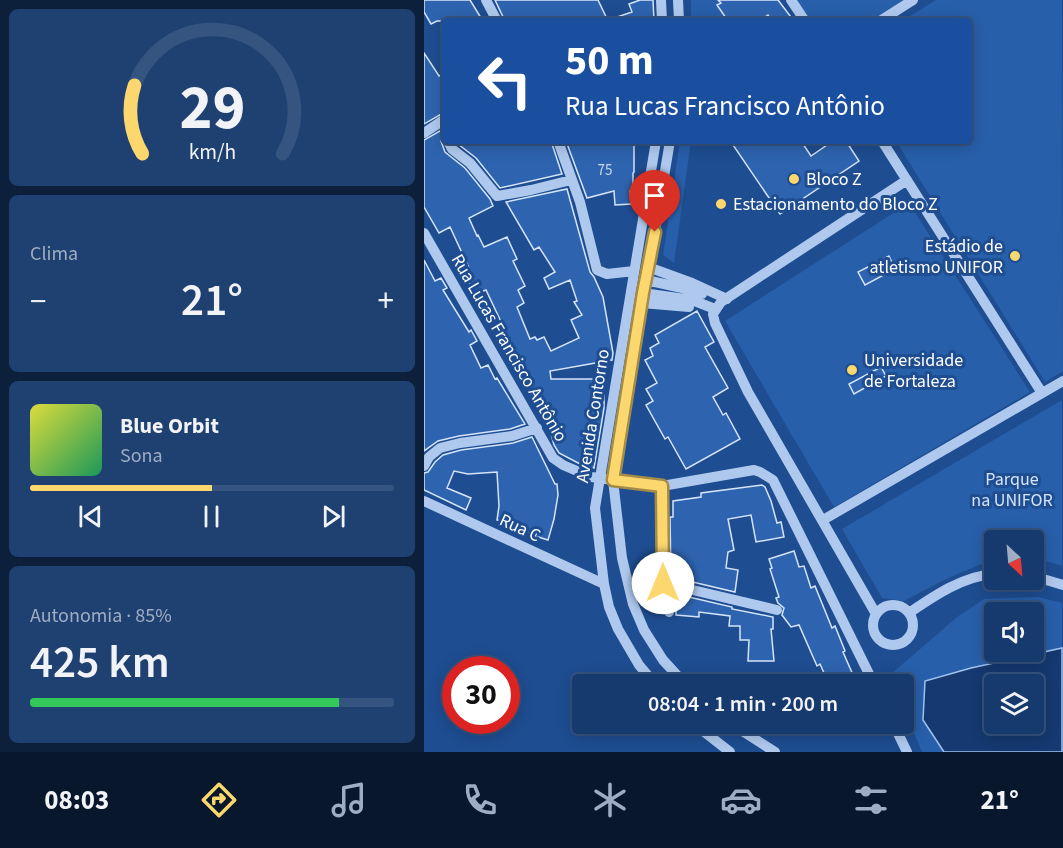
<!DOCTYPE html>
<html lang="pt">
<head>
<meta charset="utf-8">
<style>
	:root { --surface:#163a6d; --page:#1f4172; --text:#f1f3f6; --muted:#9eadc2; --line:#355480; --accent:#fcd76e }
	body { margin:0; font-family:"Source Sans 3",sans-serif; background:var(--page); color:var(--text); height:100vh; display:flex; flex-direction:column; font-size:22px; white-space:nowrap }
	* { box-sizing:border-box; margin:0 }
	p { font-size:20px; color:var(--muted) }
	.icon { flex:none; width:33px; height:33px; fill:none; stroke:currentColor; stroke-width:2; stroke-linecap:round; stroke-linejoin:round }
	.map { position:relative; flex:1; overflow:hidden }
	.sheet { display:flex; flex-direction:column; gap:9px; padding:9px; background:#0c203c; width:424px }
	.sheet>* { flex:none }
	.guide { position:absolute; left:18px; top:18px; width:530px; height:126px; border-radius:6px; box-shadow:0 3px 15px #0003,0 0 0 2px var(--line); background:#1a4fa0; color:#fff; overflow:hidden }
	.needle { width:39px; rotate:154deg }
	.fabs { position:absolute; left:560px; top:530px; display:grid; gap:12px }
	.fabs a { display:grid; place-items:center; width:60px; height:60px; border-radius:6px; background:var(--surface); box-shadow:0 3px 15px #0003,0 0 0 2px var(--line); font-size:30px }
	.speed { position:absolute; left:18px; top:656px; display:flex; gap:12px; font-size:30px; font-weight:700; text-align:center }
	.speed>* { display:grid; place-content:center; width:78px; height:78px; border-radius:50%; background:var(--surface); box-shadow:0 3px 15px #0003,0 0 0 2px var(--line); line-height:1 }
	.speed .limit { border:9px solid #d22; background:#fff; color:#111 }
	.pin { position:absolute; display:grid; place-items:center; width:51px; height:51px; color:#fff; margin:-62px -26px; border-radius:50% 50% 50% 0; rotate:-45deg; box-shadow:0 0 6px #0007 }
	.pin .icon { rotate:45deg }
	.me { position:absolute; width:66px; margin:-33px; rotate:0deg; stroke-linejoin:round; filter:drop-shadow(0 0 4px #0008) }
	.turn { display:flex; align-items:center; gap:21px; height:126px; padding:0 24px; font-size:27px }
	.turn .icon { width:78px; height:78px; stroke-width:2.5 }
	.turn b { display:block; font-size:42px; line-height:51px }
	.big { font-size:45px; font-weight:600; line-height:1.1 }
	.sheet .card { flex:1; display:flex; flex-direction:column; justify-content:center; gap:9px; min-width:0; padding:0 21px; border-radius:9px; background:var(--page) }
	.sheet .dial { align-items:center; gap:0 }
	.dial svg { height:156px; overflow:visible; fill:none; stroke:var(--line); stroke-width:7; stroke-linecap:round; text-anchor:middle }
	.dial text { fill:var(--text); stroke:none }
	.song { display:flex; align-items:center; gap:18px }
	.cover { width:72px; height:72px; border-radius:9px; background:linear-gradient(135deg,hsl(60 70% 55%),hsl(150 70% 35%)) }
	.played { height:6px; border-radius:3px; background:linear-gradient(90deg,var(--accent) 50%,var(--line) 50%) }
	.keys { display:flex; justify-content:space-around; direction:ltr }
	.heat { display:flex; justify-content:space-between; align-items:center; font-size:33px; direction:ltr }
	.charge { height:9px; border-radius:4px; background:linear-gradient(90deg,#34c759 85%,var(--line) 0) }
	.trip { position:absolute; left:148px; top:674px; width:342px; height:60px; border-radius:6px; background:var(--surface); box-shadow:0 3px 15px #0003,0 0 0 2px var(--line); font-weight:600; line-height:60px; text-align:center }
	.tabs { display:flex; height:96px; justify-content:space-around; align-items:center; background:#09172c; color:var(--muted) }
	.tabs .icon { width:42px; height:42px }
	.tabs .current { color:var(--accent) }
	.tabs b { font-size:27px; color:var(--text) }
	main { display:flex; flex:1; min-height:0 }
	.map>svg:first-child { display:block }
	.green { fill:#285faa; fill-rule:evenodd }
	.water { fill:#153970; stroke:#a2c4ef; stroke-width:1.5; fill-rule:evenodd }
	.building { fill:#2e64af; stroke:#d5e4fa; stroke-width:1.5 }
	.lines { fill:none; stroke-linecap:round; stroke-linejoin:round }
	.minor { stroke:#afc9ee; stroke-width:10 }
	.route-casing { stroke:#a48c48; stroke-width:15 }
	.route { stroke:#fcd76e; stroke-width:10 }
	.poi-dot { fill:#fcd76e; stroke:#1e4d91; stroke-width:2 }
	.labels { text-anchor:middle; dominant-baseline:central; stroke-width:6; stroke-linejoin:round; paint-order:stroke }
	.number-label { font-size:15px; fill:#cbd8eb }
	.poi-label { font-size:18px; fill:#fff; stroke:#1e4d91; text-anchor:start }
	.street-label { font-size:18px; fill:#fff; stroke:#1e4d91 }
	.park-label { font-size:18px; fill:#d5e4fa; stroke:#1e4d91 }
</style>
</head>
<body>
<main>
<section class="sheet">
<div class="card dial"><svg viewBox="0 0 100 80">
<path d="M14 69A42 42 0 1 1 86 69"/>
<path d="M14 69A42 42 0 0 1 10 34" stroke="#fcd76e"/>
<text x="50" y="56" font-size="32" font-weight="700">29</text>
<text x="50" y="72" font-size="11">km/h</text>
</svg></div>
<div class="card"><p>Clima</p>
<div class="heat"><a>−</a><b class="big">21°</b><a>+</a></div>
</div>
<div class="card">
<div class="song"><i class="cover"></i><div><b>Blue Orbit</b><p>Sona</p></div></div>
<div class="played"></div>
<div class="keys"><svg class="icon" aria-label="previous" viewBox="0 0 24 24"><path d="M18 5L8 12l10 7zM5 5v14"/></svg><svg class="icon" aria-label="pause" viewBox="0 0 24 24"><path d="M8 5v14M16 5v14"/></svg><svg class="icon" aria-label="next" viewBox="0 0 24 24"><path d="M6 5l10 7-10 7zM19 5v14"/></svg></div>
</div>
<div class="card"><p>Autonomia · 85%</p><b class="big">425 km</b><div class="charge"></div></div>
</section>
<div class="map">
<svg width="639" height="752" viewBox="0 0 639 752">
	<rect width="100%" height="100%" fill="#1e4d91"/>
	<path class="green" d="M267 0H355L368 21H267Z
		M372 0H480L447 21H385Z
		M512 0H638L639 371 621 382 472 141H544V21H478Z
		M256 141H267L250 263 239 255Z
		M485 203 606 392 410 507 301 321Z
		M638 400V566L609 557V540H570V562H562L520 580 480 601 458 598 418 529Z
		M614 597 638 603V752H498L480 709V684H470L466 675 533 617 560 599ZM570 612H609V651H570ZM570 684H609V723H570Z"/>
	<path class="water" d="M638 648V752H520L499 720 501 681 547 668ZM570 684H609V723H570Z"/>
	<path class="building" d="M0 0H46L59 21H13L7 24 0 12Z
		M71 0H174L184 21H81Z
		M216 0H229L230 21H187V19L208 12 205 4Z
		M294 0H354L370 21H348L344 15 335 21H304L293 5 297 3Z
		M0 53 15 76 21 72V112L0 124Z
		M21 128V134L17 141 21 152 41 168 66 199 69 206 45 218 53 236 54 235 60 247 83 237 93 259 89 261 101 286 94 290 100 303 93 307 106 339 111 337 113 340 120 337 127 351 155 338 147 320 158 315 150 302 153 301 146 280 125 289 120 278 131 272 115 247 110 250 82 202 143 189 166 272 170 277 179 297 189 353 188 360 126 371 127 379H180V408L170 468 156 464 135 453 130 445 118 401 114 402 112 393 106 395 104 386 84 350 75 327 79 326 62 290 51 294 39 271 45 268 26 227 15 233 0 207V140Z
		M39 141H127L138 174 76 188 52 158 34 144Z
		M142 141H203V144H210V172L209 173V191H206L207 204 191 205 190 191 163 198Z
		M315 141H377L387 156 409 141H422L435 161 356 214 309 145Z
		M465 256 471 269 441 285 434 272Z
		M0 260 11 281 17 278 23 288 19 290 45 332 47 330 53 341 46 345 57 368 64 365 71 379 73 378 101 424 86 429 35 436 14 441 0 451Z
		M273 311 290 342 281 347 304 388 289 397 299 415 302 413 316 439 262 469 244 437 241 439 222 405 229 401 222 389 233 383 221 360 229 356 226 348 235 343 231 335Z
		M457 367 462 376 430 394 425 384Z
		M108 437 131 484H133L134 495 130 519 124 540 111 536 113 533 96 531 97 528 85 526V524L73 520 75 506 73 472 44 474 30 471 23 488 47 498 42 510 0 490V473L4 472 11 462 19 455 37 450 89 443Z
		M338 485 341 487 347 501 353 523 357 522 360 537 332 542 327 515 304 519 310 550 304 552 302 568 314 570 311 592 247 577 246 517H249V501L277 497V493Z
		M370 551 375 567 380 566 387 588 391 586 408 628 411 626 421 651 419 652 433 684H405L396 664 393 666 375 625 367 627 358 615 360 608 354 603 352 598 355 597 346 569 348 568 345 559Z
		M252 594 308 607V609L349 617V629H347L350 661H324L325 640H316V626H305L306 616 275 612V617L252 615Z"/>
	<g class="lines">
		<path class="minor" d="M62 0 73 21
			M237 0 238 21
			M254 0 255 21
			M367 0 381 21
			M456 21 489 0
			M0 133 21 119
			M24 141 28 149 46 163 73 196 107 190 147 180
			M134 141 156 202 173 270 183 274 210 271
			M246 141 189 480 198 558 209 604 220 630 239 660 261 684
			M458 141 618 393
			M0 233 129 458 139 465 167 477 238 486 330 470 336 472 349 480 450 684
			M224 267 268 283 303 299
			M222 280 267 290 278 294
			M219 293 268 300 291 309
			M218 303 265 307
			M0 466 5 457 16 448 36 443 88 436 113 428
			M238 486 239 583 245 612
			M0 501 180 584
			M399 520 639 381
			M609 576 639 585
			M239 583 353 610
			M449 625a20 20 0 1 1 40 0a20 20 0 1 1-40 0Z
			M485 613C510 596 539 576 570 574
			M452 614 324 392 291 323 289 314 297 302 483 180
			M231 684 215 665 194 629 185 607 180 584 171 508 232 141
			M269 723 306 752
			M306 723 351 752
			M469 723 483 752"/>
	</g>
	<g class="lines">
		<g class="route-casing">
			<path id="route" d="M231 232 219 293 189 480 238 486 239 583"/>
		</g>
		<use href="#route" class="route"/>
	</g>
	<g class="poi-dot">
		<circle cx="370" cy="179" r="6"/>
		<circle cx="297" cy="204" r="6"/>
		<circle cx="591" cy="256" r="6"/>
		<circle cx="428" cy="370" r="6"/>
	</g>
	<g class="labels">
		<g class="number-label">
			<text x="181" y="170">75</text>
		</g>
		<g class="poi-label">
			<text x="382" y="179">Bloco Z</text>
			<text x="309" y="204">Estacionamento do Bloco Z</text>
			<text x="579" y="246" text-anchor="end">Estádio de<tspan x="579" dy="21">atletismo UNIFOR</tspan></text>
			<text x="440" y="360">Universidade<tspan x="440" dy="21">de Fortaleza</tspan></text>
		</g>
		<g class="street-label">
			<text transform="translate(85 348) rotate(60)">Rua Lucas Francisco Antônio</text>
			<text transform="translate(169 416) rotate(-81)">Avenida Contorno</text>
			<text transform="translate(96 528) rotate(25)">Rua C</text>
		</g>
		<g class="park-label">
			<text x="588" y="479">Parque<tspan x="588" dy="21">na UNIFOR</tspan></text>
		</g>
	</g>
</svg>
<div class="fabs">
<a><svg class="needle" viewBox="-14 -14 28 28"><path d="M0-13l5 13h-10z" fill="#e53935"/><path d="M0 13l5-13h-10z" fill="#9eadc2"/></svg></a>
<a><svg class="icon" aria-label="sound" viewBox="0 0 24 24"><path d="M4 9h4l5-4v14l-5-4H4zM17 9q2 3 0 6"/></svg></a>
<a><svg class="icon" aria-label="layers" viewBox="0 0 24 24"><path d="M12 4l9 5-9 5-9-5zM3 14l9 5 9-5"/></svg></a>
</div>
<div class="speed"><div class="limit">30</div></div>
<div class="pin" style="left:231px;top:232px;background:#d93025"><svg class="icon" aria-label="arrive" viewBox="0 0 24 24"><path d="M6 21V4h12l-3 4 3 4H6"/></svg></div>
<svg class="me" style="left:239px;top:583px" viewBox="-20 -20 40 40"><circle r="19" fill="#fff"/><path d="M0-13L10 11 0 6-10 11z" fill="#fcd76e"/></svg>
<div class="trip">08:04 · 1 min · 200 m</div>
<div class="guide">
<div class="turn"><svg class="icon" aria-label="left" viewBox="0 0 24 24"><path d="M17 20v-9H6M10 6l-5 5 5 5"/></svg><div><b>50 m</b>Rua Lucas Francisco Antônio</div></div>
</div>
</div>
</main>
<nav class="tabs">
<b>08:03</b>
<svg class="icon current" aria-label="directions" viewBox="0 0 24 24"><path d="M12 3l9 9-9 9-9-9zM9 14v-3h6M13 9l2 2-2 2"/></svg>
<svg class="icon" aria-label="music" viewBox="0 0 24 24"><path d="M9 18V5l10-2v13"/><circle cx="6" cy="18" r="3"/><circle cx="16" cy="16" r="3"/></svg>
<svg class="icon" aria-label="phone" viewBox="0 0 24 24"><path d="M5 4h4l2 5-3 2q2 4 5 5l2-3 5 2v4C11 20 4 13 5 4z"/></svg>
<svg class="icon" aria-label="climate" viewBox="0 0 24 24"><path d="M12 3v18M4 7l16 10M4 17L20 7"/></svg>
<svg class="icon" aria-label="car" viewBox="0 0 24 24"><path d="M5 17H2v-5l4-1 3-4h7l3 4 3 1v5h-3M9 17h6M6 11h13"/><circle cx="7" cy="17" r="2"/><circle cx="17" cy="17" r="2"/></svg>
<svg class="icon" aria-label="filters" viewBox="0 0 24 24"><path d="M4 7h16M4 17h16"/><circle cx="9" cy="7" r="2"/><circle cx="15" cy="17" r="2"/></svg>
<b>21°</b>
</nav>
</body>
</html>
